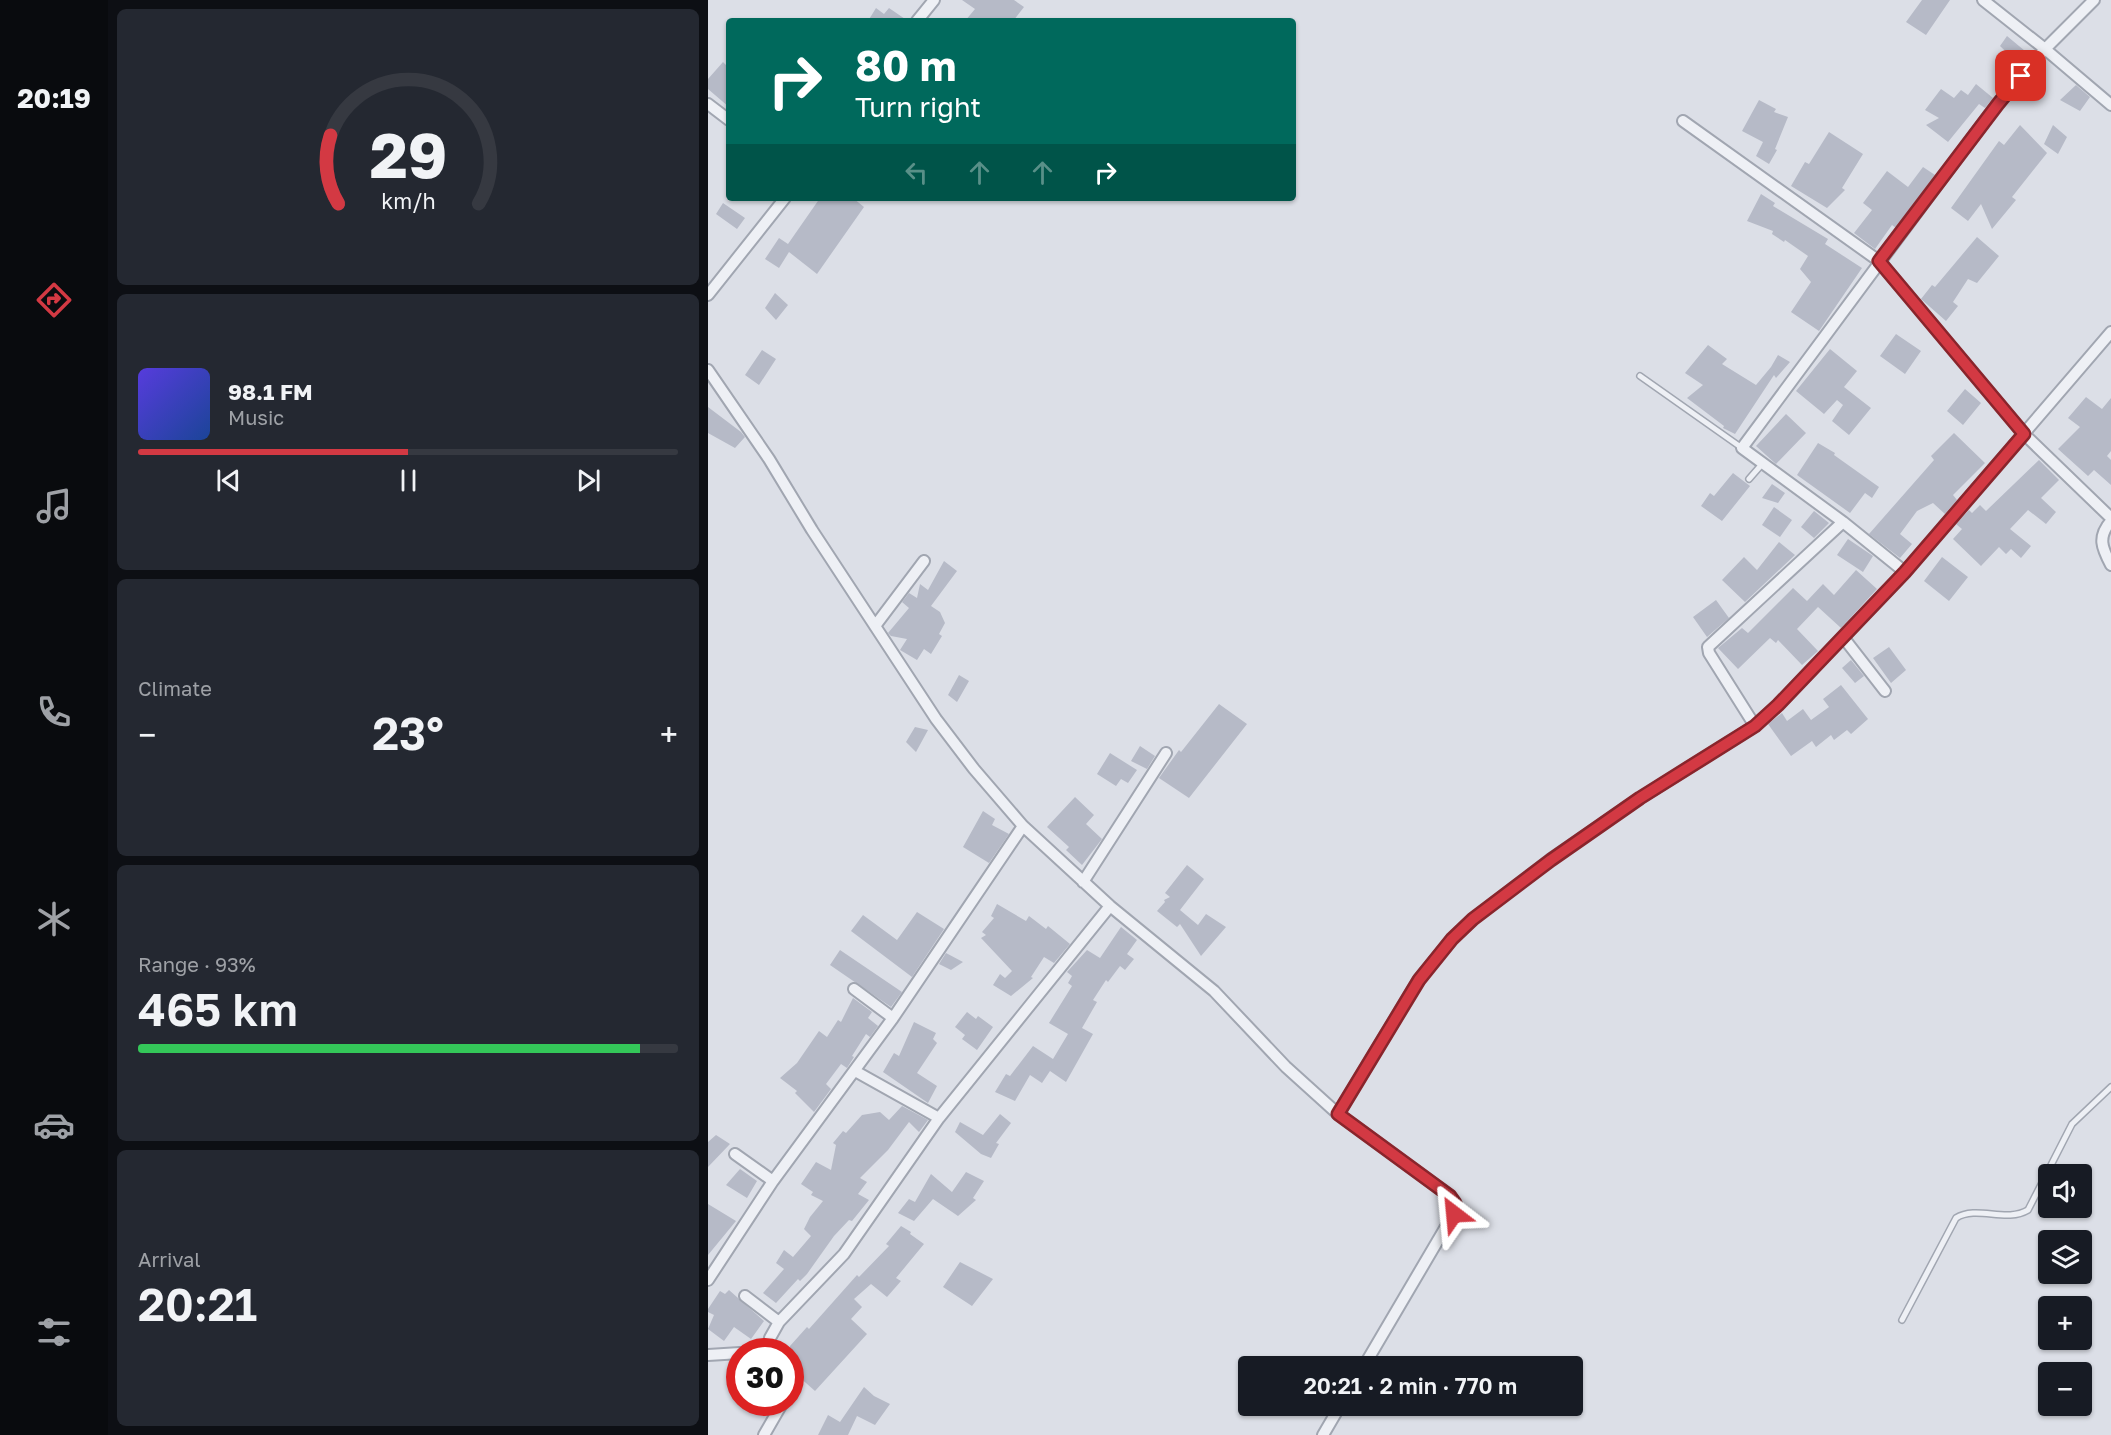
<!DOCTYPE html>
<html lang="en">
<head>
<meta charset="utf-8">
<style>
	:root { --surface:#171b24; --page:#242831; --text:#f1f3f6; --muted:#9ea1a6; --line:#363941; --accent:#d33943 }
	body { margin:0; font-family:"Golos Text",sans-serif; background:var(--page); color:var(--text); height:100vh; display:flex; flex-direction:column; font-size:22px; white-space:nowrap }
	* { box-sizing:border-box; margin:0 }
	p { font-size:20px; color:var(--muted) }
	.icon { flex:none; width:33px; height:33px; fill:none; stroke:currentColor; stroke-width:2; stroke-linecap:round; stroke-linejoin:round }
	.map { position:relative; flex:1; overflow:hidden }
	.side { display:flex; flex-direction:column; gap:9px; padding:9px; background:#0d0f14; width:600px }
	.side>* { flex:none }
	.guide { position:absolute; left:18px; top:18px; width:570px; height:183px; border-radius:6px; box-shadow:0 2px 4px #0004; background:#00695c; color:#fff; overflow:hidden }
	.fabs { position:absolute; left:1330px; top:1164px; display:grid; gap:12px }
	.fabs a { display:grid; place-items:center; width:54px; height:54px; border-radius:6px; background:var(--surface); box-shadow:0 2px 4px #0004; font-size:30px }
	.speed { position:absolute; left:18px; top:1338px; display:flex; gap:12px; font-size:30px; font-weight:700; text-align:center }
	.speed>* { display:grid; place-content:center; width:78px; height:78px; border-radius:50%; background:var(--surface); box-shadow:0 2px 4px #0004; line-height:1 }
	.speed .limit { border:9px solid #d22; background:#fff; color:#111 }
	.pin { position:absolute; display:grid; place-items:center; width:51px; height:51px; color:#fff; margin:-26px; border-radius:12px; box-shadow:0 3px 9px #0006 }
	.me { position:absolute; width:66px; margin:-33px; rotate:331deg; stroke-linejoin:round; filter:drop-shadow(0 0 4px #0008) }
	.turn { display:flex; align-items:center; gap:21px; height:126px; padding:0 30px; font-size:27px }
	.turn .icon { width:78px; height:78px; stroke-width:2.5 }
	.turn b { display:block; font-size:42px; line-height:51px }
	.lanes { display:flex; align-items:center; height:57px; padding:0 30px; background:#0003; justify-content:center; gap:30px; direction:ltr }
	.lanes .off { opacity:.35 }
	.big { font-size:45px; font-weight:600; line-height:1.1 }
	.side .tile { flex:1; display:flex; flex-direction:column; justify-content:center; gap:9px; min-width:0; padding:0 21px; border-radius:9px; background:var(--page) }
	.side .dial { align-items:center; gap:0 }
	.dial svg { height:156px; overflow:visible; fill:none; stroke:var(--line); stroke-width:7; stroke-linecap:round; text-anchor:middle }
	.dial text { fill:var(--text); stroke:none }
	.song { display:flex; align-items:center; gap:18px }
	.cover { width:72px; height:72px; border-radius:9px; background:linear-gradient(135deg,hsl(250 70% 55%),hsl(220 70% 35%)) }
	.played { height:6px; border-radius:3px; background:linear-gradient(90deg,var(--accent) 50%,var(--line) 50%) }
	.keys { display:flex; justify-content:space-around; direction:ltr }
	.heat { display:flex; justify-content:space-between; align-items:center; font-size:33px; direction:ltr }
	.charge { height:9px; border-radius:4px; background:linear-gradient(90deg,#34c759 93%,var(--line) 0) }
	.trip { position:absolute; left:530px; top:1356px; width:345px; height:60px; border-radius:6px; background:var(--surface); box-shadow:0 2px 4px #0004; font-weight:600; line-height:60px; text-align:center }
	main { display:flex; flex:1; min-height:0 }
	.dock { display:flex; flex-direction:column; width:108px; justify-content:space-around; align-items:center; background:#090b0e; color:var(--muted) }
	.dock .icon { width:42px; height:42px }
	.dock .current { color:var(--accent) }
	.dock b { font-size:27px; color:var(--text) }
	.map>svg:first-child { display:block }
	.building { fill:#b6bac7 }
	.lines { fill:none; stroke-linecap:round; stroke-linejoin:round }
	.service-casing { stroke:#a1a6b1; stroke-width:8 }
	.minor-casing { stroke:#a1a6b1; stroke-width:14 }
	.service { stroke:#eef0f5; stroke-width:5 }
	.minor { stroke:#eef0f5; stroke-width:10 }
	.route-casing { stroke:#89252c; stroke-width:15 }
	.route { stroke:#d33943; stroke-width:10 }
</style>
</head>
<body>
<main>
<nav class="dock">
<b>20:19</b>
<svg class="icon current" aria-label="directions" viewBox="0 0 24 24"><path d="M12 3l9 9-9 9-9-9zM9 14v-3h6M13 9l2 2-2 2"/></svg>
<svg class="icon" aria-label="music" viewBox="0 0 24 24"><path d="M9 18V5l10-2v13"/><circle cx="6" cy="18" r="3"/><circle cx="16" cy="16" r="3"/></svg>
<svg class="icon" aria-label="phone" viewBox="0 0 24 24"><path d="M5 4h4l2 5-3 2q2 4 5 5l2-3 5 2v4C11 20 4 13 5 4z"/></svg>
<svg class="icon" aria-label="climate" viewBox="0 0 24 24"><path d="M12 3v18M4 7l16 10M4 17L20 7"/></svg>
<svg class="icon" aria-label="car" viewBox="0 0 24 24"><path d="M5 17H2v-5l4-1 3-4h7l3 4 3 1v5h-3M9 17h6M6 11h13"/><circle cx="7" cy="17" r="2"/><circle cx="17" cy="17" r="2"/></svg>
<svg class="icon" aria-label="filters" viewBox="0 0 24 24"><path d="M4 7h16M4 17h16"/><circle cx="9" cy="7" r="2"/><circle cx="15" cy="17" r="2"/></svg>
</nav>
<section class="side">
<div class="tile dial"><svg viewBox="0 0 100 80">
<path d="M14 69A42 42 0 1 1 86 69"/>
<path d="M14 69A42 42 0 0 1 10 34" stroke="#d33943"/>
<text x="50" y="56" font-size="32" font-weight="700">29</text>
<text x="50" y="72" font-size="11">km/h</text>
</svg></div>
<div class="tile">
<div class="song"><i class="cover"></i><div><b>98.1 FM</b><p>Music</p></div></div>
<div class="played"></div>
<div class="keys"><svg class="icon" aria-label="previous" viewBox="0 0 24 24"><path d="M18 5L8 12l10 7zM5 5v14"/></svg><svg class="icon" aria-label="pause" viewBox="0 0 24 24"><path d="M8 5v14M16 5v14"/></svg><svg class="icon" aria-label="next" viewBox="0 0 24 24"><path d="M6 5l10 7-10 7zM19 5v14"/></svg></div>
</div>
<div class="tile"><p>Climate</p>
<div class="heat"><a>−</a><b class="big">23°</b><a>+</a></div>
</div>
<div class="tile"><p>Range · 93%</p><b class="big">465 km</b><div class="charge"></div></div>
<div class="tile"><p>Arrival</p><b class="big">20:21</b></div>
</section>
<div class="map">
<svg width="1403" height="1435" viewBox="0 0 1403 1435">
	<rect width="100%" height="100%" fill="#dcdfe7"/>
	<path class="building" d="M254 0H306L316 7 305 21H257L267 9Z
		M1214 0H1242L1218 35 1198 22Z
		M168 8 176 14 181 8 200 21H160Z
		M1299 36 1317 51 1309 62 1292 46Z
		M15 62 21 68V107L0 89V79Z
		M1268 84 1285 98 1277 108 1271 104 1240 142 1218 125 1231 118 1217 110 1233 89 1246 98 1253 90 1260 95Z
		M1368 85 1382 97 1372 111 1352 100Z
		M1051 100 1068 109 1066 112 1080 117 1067 149 1069 150 1061 164 1048 156 1055 142 1034 131Z
		M1312 125 1339 153 1304 197 1308 200 1284 229 1273 204 1260 221 1243 208 1291 141 1296 145Z
		M1345 125 1359 137 1350 154 1336 144Z
		M1121 132 1155 154 1134 188 1137 190 1119 208 1083 186 1097 162 1101 164Z
		M1215 167 1227 175 1188 228 1184 225 1167 249 1146 233 1164 210 1155 203 1179 171 1200 187Z
		M1053 194 1067 203 1065 206 1120 239 1117 244 1154 268 1111 331 1083 312 1103 282 1092 269 1100 256 1077 240 1076 242 1064 234 1065 231 1039 221Z
		M112 198H145L156 207 109 274 81 252 71 268 57 259 71 238 80 244Z
		M15 203 37 218 29 229 8 214Z
		M1269 237 1291 256 1269 283 1260 279 1245 302 1250 306 1238 321 1213 299 1224 285 1227 287Z
		M67 293 80 305 68 320 57 308Z
		M1188 334 1213 351 1197 374 1172 356Z
		M1000 345 1019 359 1014 364 1048 385 1063 367 1070 355 1082 362 1068 378 1066 375 1027 434 1015 428 1016 426 979 398 995 385 977 373Z
		M1122 349 1149 371 1136 387 1163 408 1141 435 1124 421 1135 405 1129 400 1116 414 1088 391Z
		M54 350 68 359 51 385 37 375Z
		M1257 389 1273 403 1255 425 1239 411Z
		M1378 397 1394 409 1403 398V451L1399 456 1403 460V485L1386 470 1380 476 1350 449 1372 427 1360 418Z
		M0 407 33 432 37 437 27 448 0 433Z
		M1078 414 1098 433 1068 464 1048 446Z
		M1246 433 1277 463 1245 495 1249 500 1237 514 1225 503 1209 511 1192 534 1204 544 1192 558 1161 534 1226 460 1223 456Z
		M1110 443 1127 453 1126 455 1171 487 1164 498 1157 493 1142 513 1089 475Z
		M1331 460 1351 480 1333 498 1348 512 1338 524 1320 510 1302 529 1323 546 1313 558 1303 549 1298 554 1291 547 1273 566 1245 539 1254 529 1248 524 1261 510 1264 513 1272 505 1278 511Z
		M1025 473 1042 486 1014 521 993 506 1002 493 1006 496Z
		M1064 484 1077 493 1070 503 1054 498Z
		M1066 507 1084 520 1072 537 1054 525Z
		M1106 511 1121 523 1106 538 1093 527Z
		M1140 539 1165 556 1155 572 1129 555Z
		M1071 542 1087 555 1037 602 1014 580 1036 557 1049 570Z
		M1234 557 1260 577 1241 601 1216 581Z
		M236 561 249 571 223 606 232 612 237 623 231 634 234 636 223 654 216 649 209 660 192 650 199 639 183 636 180 633 201 608 194 602 201 593 209 598 212 584 220 590Z
		M1148 570 1169 589 1133 628 1110 607 1089 629 1110 651 1094 665 1070 640 1068 643 1062 638 1030 669 1010 648 1034 628 1040 633 1085 588 1099 601 1115 584 1126 595Z
		M1008 600 1021 618 999 637 985 617Z
		M1181 647 1198 670 1183 683 1165 658Z
		M1143 660 1156 676 1147 683 1134 668Z
		M251 675 261 681 249 702 240 695Z
		M1133 685 1160 719 1143 734 1139 730 1126 740 1123 735 1108 747 1104 741 1083 756 1060 724 1074 713 1079 721 1095 709 1103 720 1121 707 1115 699Z
		M511 704 539 724 481 798 451 778 471 750 473 752Z
		M207 727 220 730 208 752 198 742Z
		M432 746 447 756 439 769 423 761Z
		M402 753 429 770 420 783 413 779 408 786 389 774Z
		M367 797 386 815 378 824 394 839 374 865 358 850 361 847 339 827Z
		M275 811 287 819 284 825 301 834 281 863 255 847Z
		M479 865 496 879 472 910 490 925 498 914 518 927 493 956 472 924 469 927 449 911 457 902 456 900 462 897 457 893Z
		M289 904 318 921 321 916 338 929 340 926 362 944 346 963 336 957 323 977 325 978 303 996 285 985 292 974 297 978 304 971 273 938 278 935 274 932 286 918 283 916Z
		M209 912 236 929 204 977 143 931 155 915 189 940Z
		M413 927 429 940 419 954 426 959 417 970 412 966 400 982 398 980 385 1000 389 1002 374 1028 385 1034 358 1082 342 1071 334 1083 322 1075 307 1101 287 1092 298 1074 302 1076 325 1046 345 1059 360 1034 341 1023 364 986 360 983 364 976 359 972 379 950 392 958Z
		M132 950 194 992 183 1007 122 965Z
		M238 953 255 962 243 970 231 964Z
		M145 998 164 1012 160 1018 170 1026 162 1037 158 1034 144 1056 146 1057 139 1068 133 1064 118 1084 123 1089 106 1112 87 1093 89 1091 72 1078 89 1063 111 1031 119 1037 130 1020 133 1022Z
		M259 1012 268 1019 270 1016 285 1027 269 1050 254 1039 257 1035 247 1027Z
		M206 1022 228 1033 225 1039 229 1043 209 1073 229 1086 220 1103 175 1072 186 1053 191 1056Z
		M194 1106 220 1120 211 1132 201 1122 180 1150 152 1178 159 1182 150 1194 161 1200 144 1221 141 1220 126 1236 99 1274 92 1281 90 1279 68 1303 55 1293 76 1269 68 1263 76 1250 85 1257 103 1236 96 1229 102 1217 115 1201 103 1195 105 1192 93 1184 108 1162 123 1170 128 1145 125 1143 135 1131 138 1133 154 1115 172 1112 181 1120Z
		M292 1114 303 1123 288 1143 291 1144 283 1158 273 1154 247 1132 252 1122 275 1135Z
		M8 1135 22 1144 0 1167V1142Z
		M32 1169 49 1181 39 1198 18 1185Z
		M258 1172 276 1181 265 1198 268 1200 250 1216 225 1199 206 1221 190 1213 201 1199 207 1202 223 1174 244 1192Z
		M0 1204 28 1221 0 1255Z
		M193 1226 203 1232 202 1234 216 1244 188 1278 193 1281 179 1297 163 1284 146 1299 154 1307 143 1319 159 1334 107 1391 89 1375 93 1372 82 1363V1346L99 1327 101 1329 149 1275 151 1277 181 1246 178 1244Z
		M252 1262 285 1279 264 1306 235 1287Z
		M21 1290 56 1321 43 1339 26 1327 16 1341 0 1329 6 1315 0 1312V1309L12 1291 17 1294Z
		M156 1387 166 1396 182 1404 167 1425 149 1416 140 1435H110L120 1415 132 1422Z"/>
	<g class="lines">
		<g class="service-casing">
			<path id="service" d="M932 376 1034 448
				M1041 479 1055 463
				M1194 1320 1248 1218C1269 1205 1298 1223 1320 1210L1364 1124 1403 1087"/>
		</g>
		<g class="minor-casing">
			<path id="minor" d="M1275 0 1337 49 1403 105
				M209 21 226 0
				M0 104 21 120
				M975 121 1171 261 1316 434 1403 518
				M0 295 77 198
				M0 370 61 459 104 530 228 719 266 769 315 826 402 906 506 991 578 1067 630 1114 711 979 744 939 765 919 843 859 932 798 1047 726 1070 705 1197 572 1403 332
				M1403 521C1389 537 1394 548 1403 565
				M1197 572 1135 522 1034 448 1290 103 1337 49 1386 0
				M167 626 216 561
				M1135 637 1177 691
				M1047 726 1001 653 1000 647 1135 522
				M375 882 458 753
				M146 989 185 1018
				M147 1071 231 1118
				M630 1114 742 1196 747 1203 746 1213 656 1366
				M27 1154 65 1181
				M0 1280 65 1181 185 1018 315 826
				M37 1296 71 1322
				M43 1352 59 1350
				M60 1352 62 1338 71 1322 136 1254 231 1118 402 906
				M0 1355 32 1353
				M56 1435 75 1402
				M615 1435 632 1406"/>
		</g>
		<use href="#service" class="service"/>
		<use href="#minor" class="minor"/>
	</g>
	<g class="lines">
		<g class="route-casing">
			<path id="route" d="M746 1214 747 1203 742 1196 630 1114 711 980 744 939 765 919 843 860 932 798 1047 726 1070 705 1197 572 1316 434 1171 261 1290 104 1313 76"/>
		</g>
		<use href="#route" class="route"/>
	</g>
</svg>
<div class="fabs">
<a><svg class="icon" aria-label="sound" viewBox="0 0 24 24"><path d="M4 9h4l5-4v14l-5-4H4zM17 9q2 3 0 6"/></svg></a>
<a><svg class="icon" aria-label="layers" viewBox="0 0 24 24"><path d="M12 4l9 5-9 5-9-5zM3 14l9 5 9-5"/></svg></a>
<a>+</a>
<a>−</a>
</div>
<div class="speed"><div class="limit">30</div></div>
<div class="pin" style="left:1313px;top:76px;background:#d93025"><svg class="icon" aria-label="arrive" viewBox="0 0 24 24"><path d="M6 21V4h12l-3 4 3 4H6"/></svg></div>
<svg class="me" style="left:746px;top:1214px" viewBox="-20 -20 40 40"><path d="M0-17L14 15 0 8-14 15z" fill="#d33943" stroke="#fff" stroke-width="4"/></svg>
<div class="trip">20:21 · 2 min · 770 m</div>
<div class="guide">
<div class="turn"><svg class="icon" aria-label="right" viewBox="0 0 24 24"><path d="M7 20v-9h11M14 6l5 5-5 5"/></svg><div><b>80 m</b>Turn right</div></div>
<div class="lanes"><svg class="icon off" aria-label="left" viewBox="0 0 24 24"><path d="M17 20v-9H6M10 6l-5 5 5 5"/></svg><svg class="icon off" aria-label="ahead" viewBox="0 0 24 24"><path d="M12 20V5M6 11l6-6 6 6"/></svg><svg class="icon off" aria-label="ahead" viewBox="0 0 24 24"><path d="M12 20V5M6 11l6-6 6 6"/></svg><svg class="icon" aria-label="right" viewBox="0 0 24 24"><path d="M7 20v-9h11M14 6l5 5-5 5"/></svg></div>
</div>
</div>
</main>
</body>
</html>
